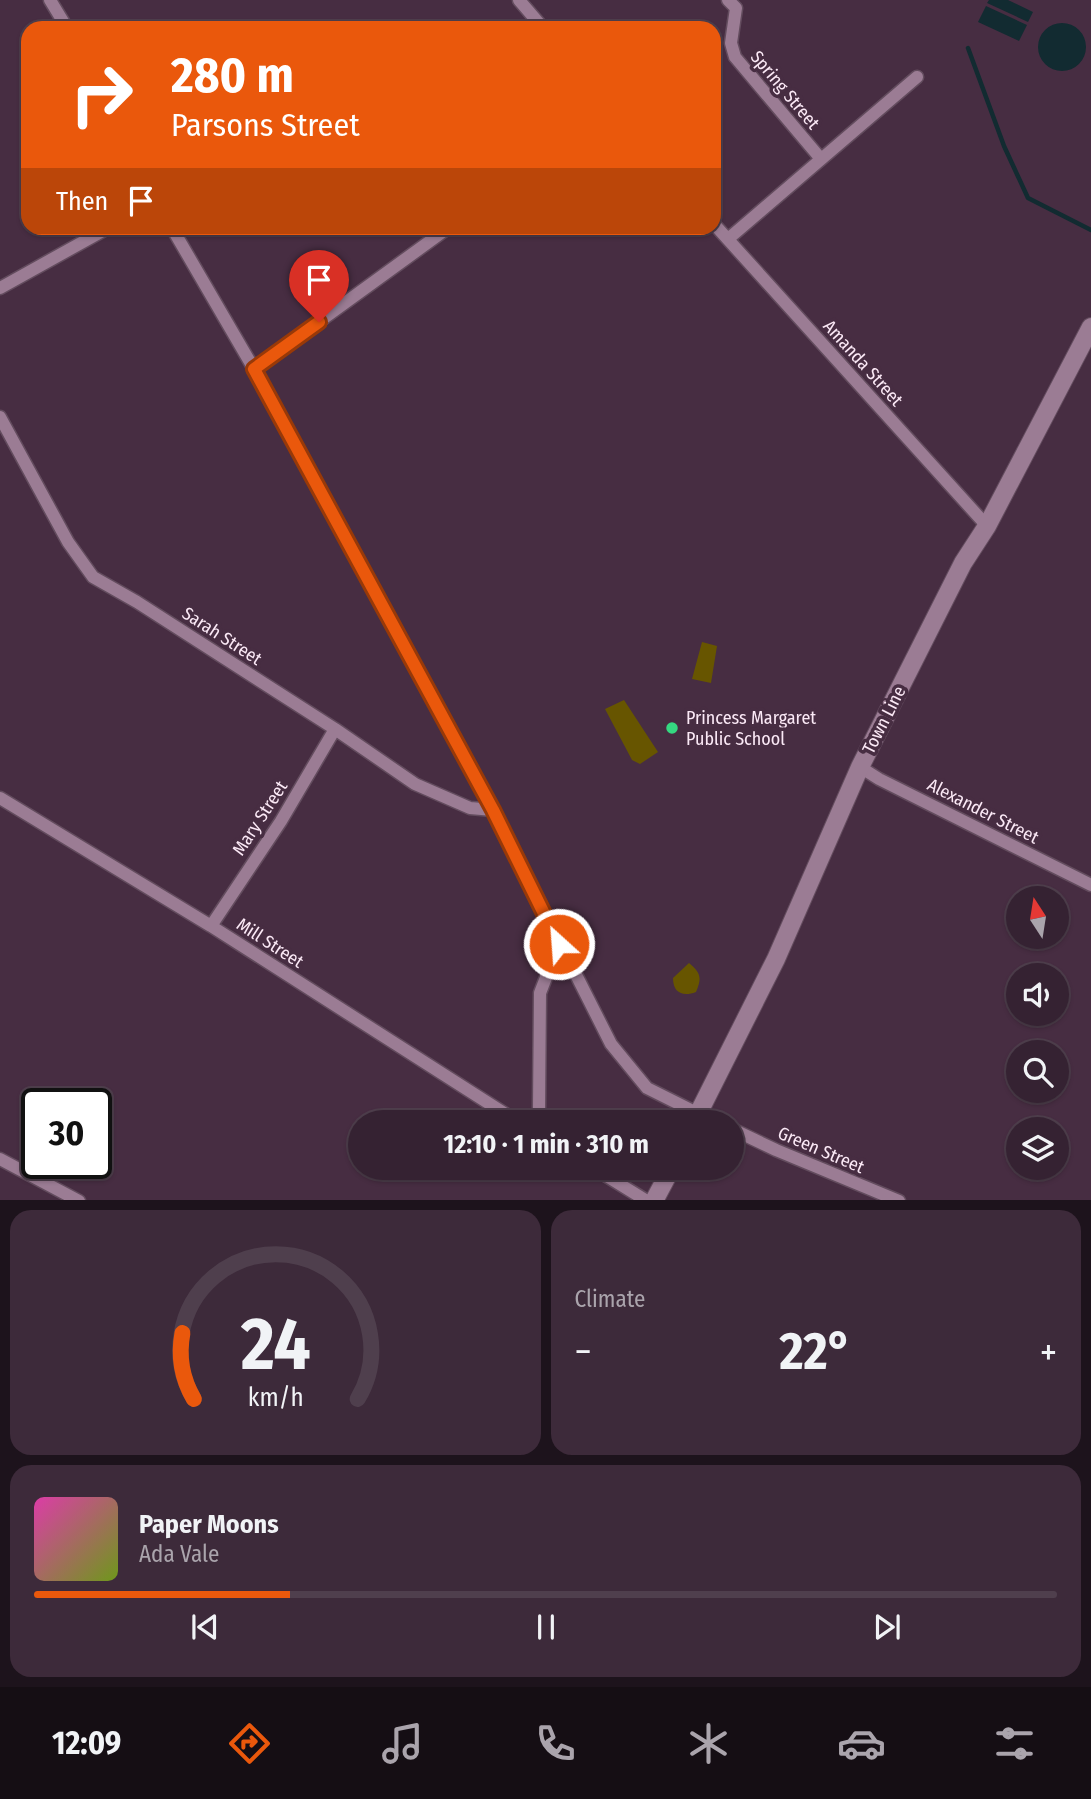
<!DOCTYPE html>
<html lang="en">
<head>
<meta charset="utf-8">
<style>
	:root { --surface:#352232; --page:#3d2a3a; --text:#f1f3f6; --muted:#aaa4ac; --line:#4f3f4d; --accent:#ea580c }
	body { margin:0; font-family:"Fira Sans Condensed",sans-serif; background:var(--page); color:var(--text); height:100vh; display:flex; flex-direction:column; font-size:26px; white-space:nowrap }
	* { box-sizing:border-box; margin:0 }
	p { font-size:23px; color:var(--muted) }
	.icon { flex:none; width:38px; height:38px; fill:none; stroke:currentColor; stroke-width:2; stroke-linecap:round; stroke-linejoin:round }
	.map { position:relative; height:1200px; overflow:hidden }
	.panel { display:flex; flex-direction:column; gap:10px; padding:10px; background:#1d131c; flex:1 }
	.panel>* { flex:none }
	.banner { position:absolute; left:21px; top:21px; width:700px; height:214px; border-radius:21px; box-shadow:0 2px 5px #0004,0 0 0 2px var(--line); background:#ea580c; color:#fff; overflow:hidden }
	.needle { width:46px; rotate:348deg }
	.tools { position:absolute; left:1006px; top:886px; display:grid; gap:14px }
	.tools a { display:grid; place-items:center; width:63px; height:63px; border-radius:50%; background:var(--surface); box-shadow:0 2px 5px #0004,0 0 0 2px var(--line); font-size:35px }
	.speed { position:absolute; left:21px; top:1088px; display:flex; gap:14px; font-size:35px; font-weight:700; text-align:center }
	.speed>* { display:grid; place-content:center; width:91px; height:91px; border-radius:50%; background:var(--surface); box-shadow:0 2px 5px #0004,0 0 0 2px var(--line); line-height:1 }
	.speed .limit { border:4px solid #111; border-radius:10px; background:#fff; color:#111 }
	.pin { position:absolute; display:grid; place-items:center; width:60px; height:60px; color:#fff; margin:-72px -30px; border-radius:50% 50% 50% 0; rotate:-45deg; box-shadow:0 0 7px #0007 }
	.pin .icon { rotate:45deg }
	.me { position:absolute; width:77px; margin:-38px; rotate:334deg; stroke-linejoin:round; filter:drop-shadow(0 0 5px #0008) }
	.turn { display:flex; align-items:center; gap:24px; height:147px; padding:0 35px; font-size:32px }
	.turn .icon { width:91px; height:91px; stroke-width:2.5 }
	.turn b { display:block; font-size:49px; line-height:60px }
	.then { display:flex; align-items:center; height:66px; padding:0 35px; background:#0003; gap:14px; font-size:26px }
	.big { font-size:52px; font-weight:700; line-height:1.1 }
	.panel .widget { flex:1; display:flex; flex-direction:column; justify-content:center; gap:10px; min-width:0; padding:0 24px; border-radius:21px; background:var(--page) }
	.panel .dial { align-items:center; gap:0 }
	.dial svg { height:182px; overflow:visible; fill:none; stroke:var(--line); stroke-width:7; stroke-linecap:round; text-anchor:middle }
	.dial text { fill:var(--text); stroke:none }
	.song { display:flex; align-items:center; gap:21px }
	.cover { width:84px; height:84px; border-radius:10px; background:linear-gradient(135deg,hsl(320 70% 55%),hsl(80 70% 35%)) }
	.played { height:7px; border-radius:4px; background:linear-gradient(90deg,var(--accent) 25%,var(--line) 25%) }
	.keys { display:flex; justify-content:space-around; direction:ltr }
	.heat { display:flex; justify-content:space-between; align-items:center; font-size:38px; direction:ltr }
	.panel .tiles { flex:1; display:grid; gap:10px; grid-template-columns:1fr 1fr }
	.widget:last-child { grid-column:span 2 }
	.trip { position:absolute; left:348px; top:1110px; width:396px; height:70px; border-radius:35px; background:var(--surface); box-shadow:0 2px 5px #0004,0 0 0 2px var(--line); font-weight:700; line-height:70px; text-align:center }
	.tabs { display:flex; height:112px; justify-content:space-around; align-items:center; background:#150e14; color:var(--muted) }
	.tabs .icon { width:49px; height:49px }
	.tabs .selected { color:var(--accent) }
	.tabs b { font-size:32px; color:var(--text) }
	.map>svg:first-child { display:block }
	.green { fill:#675500 }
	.water { fill:#122b31 }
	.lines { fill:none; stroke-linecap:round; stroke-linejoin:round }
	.stream { stroke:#122b31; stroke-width:4.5 }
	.minor-casing { stroke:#634c5e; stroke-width:15 }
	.secondary-casing { stroke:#634c5e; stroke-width:20 }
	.minor { stroke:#9b7c94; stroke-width:12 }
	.secondary { stroke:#9b7c94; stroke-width:18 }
	.route-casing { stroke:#983908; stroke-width:18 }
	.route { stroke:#ea580c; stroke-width:12 }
	.poi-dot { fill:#35d881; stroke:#472d42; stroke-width:2.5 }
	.labels { text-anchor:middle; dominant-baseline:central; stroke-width:7; stroke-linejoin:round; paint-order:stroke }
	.street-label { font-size:18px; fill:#fbe9f6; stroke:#472d42 }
	.poi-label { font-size:18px; fill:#fbe9f6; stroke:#472d42; text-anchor:start }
</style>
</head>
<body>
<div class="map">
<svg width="1091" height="1201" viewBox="0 0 1091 1201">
	<rect width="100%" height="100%" fill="#472d42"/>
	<path class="green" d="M702 642 717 646 711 683 692 679Z
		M624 700 658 752 640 764 632 760 605 709Z
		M689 963C701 973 702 978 696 992 683 997 673 993 673 978Z"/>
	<path class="water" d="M989 0H1008L1033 12 1028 22 987 3Z
		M986 6 1027 25 1019 41 978 22Z
		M1038 47a24 24 0 1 1 48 0a24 24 0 1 1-48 0Z"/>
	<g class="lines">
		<path class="stream" d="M968 48 1004 146 1028 198 1091 230"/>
		<g class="minor-casing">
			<path id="minor" d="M50 0 67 28
				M519 0 543 28
				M728 0 736 8 731 43 735 57 821 159
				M714 224 987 526
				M172 228 254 369 493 810 611 1044 647 1088 715 1122
				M728 239 917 77
				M0 288 108 228
				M254 369 448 228
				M0 417 68 542 93 577 137 602 335 729 415 784 470 808 493 810
				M860 767 879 779 1091 885
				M0 798 211 926 518 1122
				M211 926 281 821 335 729
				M535 1122 539 1109 540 993 559 944
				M732 1129 776 1150 899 1201
				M0 1159 79 1201
				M592 1167 647 1201"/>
		</g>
		<g class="secondary-casing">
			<path id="secondary" d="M694 1122 776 959 860 767 963 563 987 526 1091 327
				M654 1201 672 1167"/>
		</g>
		<use href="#minor" class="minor"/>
		<use href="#secondary" class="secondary"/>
	</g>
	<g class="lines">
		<g class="route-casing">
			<path id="route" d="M319 322 254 369 493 810 559 944"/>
		</g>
		<use href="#route" class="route"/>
	</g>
	<circle class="poi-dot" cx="672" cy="728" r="7"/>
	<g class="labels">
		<g class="street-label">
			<text transform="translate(785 90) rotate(50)">Spring Street</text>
			<text transform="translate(863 363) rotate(48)">Amanda Street</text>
			<text transform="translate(222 636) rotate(33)">Sarah Street</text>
			<text transform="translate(884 720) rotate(-63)">Town Line</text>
			<text transform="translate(983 811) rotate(27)">Alexander Street</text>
			<text transform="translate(260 818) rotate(-57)">Mary Street</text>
			<text transform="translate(270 943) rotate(33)">Mill Street</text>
			<text transform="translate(821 1150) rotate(23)">Green Street</text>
		</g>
		<g class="poi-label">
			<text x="686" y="718">Princess Margaret<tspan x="686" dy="21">Public School</tspan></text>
		</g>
	</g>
</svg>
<div class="tools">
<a><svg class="needle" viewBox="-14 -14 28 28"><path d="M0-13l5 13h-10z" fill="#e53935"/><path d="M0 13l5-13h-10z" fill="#aaa4ac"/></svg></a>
<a><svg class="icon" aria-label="sound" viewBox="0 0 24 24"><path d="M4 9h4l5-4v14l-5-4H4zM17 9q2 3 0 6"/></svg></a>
<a><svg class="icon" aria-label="search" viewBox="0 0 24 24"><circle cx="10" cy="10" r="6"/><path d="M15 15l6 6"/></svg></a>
<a><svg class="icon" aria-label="layers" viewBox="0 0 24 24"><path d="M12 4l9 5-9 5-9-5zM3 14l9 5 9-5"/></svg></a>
</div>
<div class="speed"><div class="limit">30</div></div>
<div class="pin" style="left:319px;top:322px;background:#d93025"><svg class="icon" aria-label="arrive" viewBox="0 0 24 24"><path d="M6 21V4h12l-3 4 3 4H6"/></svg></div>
<svg class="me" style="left:559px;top:944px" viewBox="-20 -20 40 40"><circle r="17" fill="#ea580c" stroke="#fff" stroke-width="3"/><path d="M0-11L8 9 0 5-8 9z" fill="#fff"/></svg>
<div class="trip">12:10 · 1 min · 310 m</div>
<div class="banner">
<div class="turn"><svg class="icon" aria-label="right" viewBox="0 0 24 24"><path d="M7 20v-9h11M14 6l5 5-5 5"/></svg><div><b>280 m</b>Parsons Street</div></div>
<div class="then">Then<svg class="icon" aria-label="arrive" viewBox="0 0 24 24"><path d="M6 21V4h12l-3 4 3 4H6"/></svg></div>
</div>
</div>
<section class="panel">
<div class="tiles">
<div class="widget dial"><svg viewBox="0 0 100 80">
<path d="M14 69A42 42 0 1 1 86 69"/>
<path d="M14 69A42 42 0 0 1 9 40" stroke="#ea580c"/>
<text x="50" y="56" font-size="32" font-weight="700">24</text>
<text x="50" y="72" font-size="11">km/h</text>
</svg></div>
<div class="widget"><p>Climate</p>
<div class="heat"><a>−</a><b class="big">22°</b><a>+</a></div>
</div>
<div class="widget">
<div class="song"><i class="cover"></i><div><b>Paper Moons</b><p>Ada Vale</p></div></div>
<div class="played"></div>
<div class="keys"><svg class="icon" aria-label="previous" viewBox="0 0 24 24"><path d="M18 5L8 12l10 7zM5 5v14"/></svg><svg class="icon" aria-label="pause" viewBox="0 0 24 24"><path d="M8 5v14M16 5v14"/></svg><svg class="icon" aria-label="next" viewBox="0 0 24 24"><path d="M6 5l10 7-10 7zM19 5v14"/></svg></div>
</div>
</div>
</section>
<nav class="tabs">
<b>12:09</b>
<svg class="icon selected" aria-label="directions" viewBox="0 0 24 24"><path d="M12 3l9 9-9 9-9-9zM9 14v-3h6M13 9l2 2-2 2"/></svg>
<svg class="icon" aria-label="music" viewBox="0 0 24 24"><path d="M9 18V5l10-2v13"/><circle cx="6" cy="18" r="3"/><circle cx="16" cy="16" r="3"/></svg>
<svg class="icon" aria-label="phone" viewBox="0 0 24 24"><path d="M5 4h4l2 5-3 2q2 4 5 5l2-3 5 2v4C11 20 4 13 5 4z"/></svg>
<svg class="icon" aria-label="climate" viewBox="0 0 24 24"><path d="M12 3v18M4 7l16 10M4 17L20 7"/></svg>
<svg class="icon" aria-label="car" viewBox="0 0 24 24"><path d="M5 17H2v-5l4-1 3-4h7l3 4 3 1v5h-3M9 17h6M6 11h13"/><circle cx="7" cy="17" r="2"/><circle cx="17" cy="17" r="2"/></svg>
<svg class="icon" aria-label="filters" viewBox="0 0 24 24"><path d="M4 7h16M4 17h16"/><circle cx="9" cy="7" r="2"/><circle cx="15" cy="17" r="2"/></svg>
</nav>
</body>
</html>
